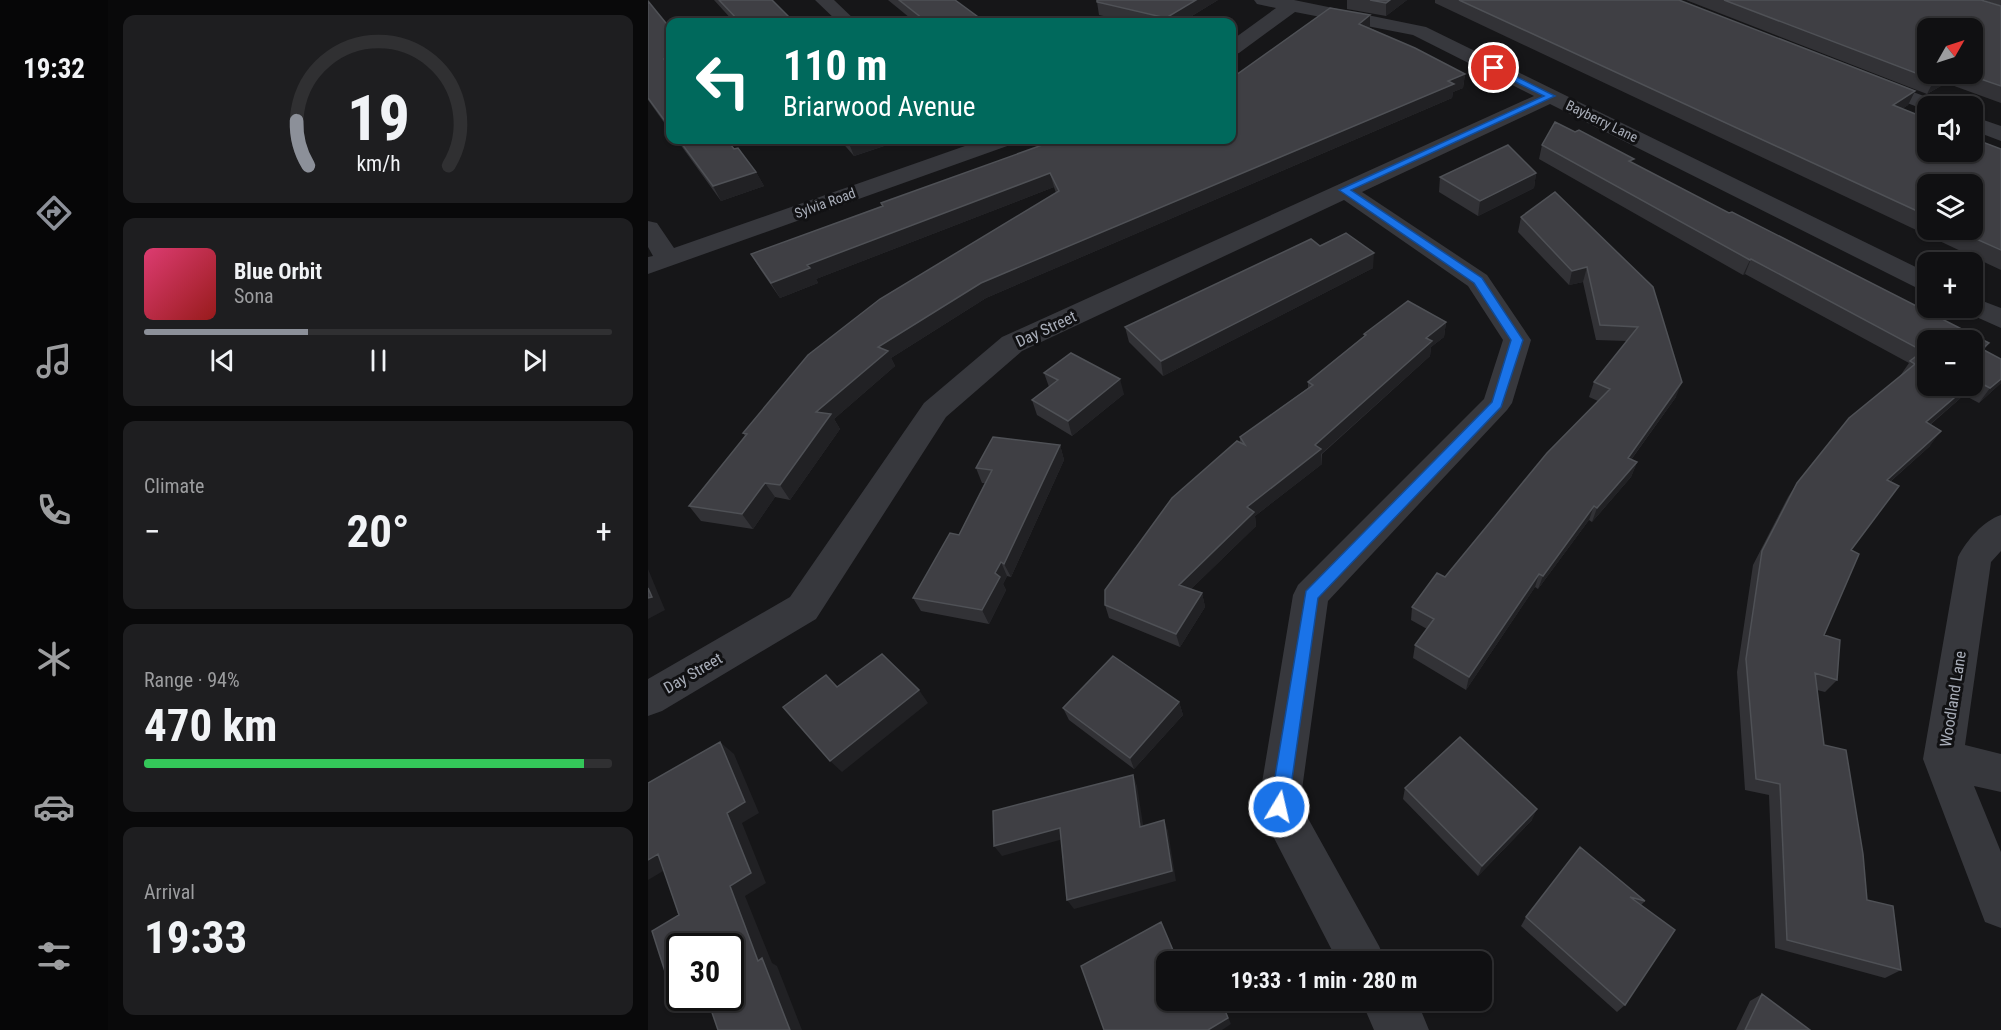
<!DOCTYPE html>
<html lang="en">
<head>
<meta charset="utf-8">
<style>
	:root { --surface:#101012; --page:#1e1e20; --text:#f1f3f6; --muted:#9c9d9f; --line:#303032; --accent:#8c9099 }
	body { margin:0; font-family:"Roboto Condensed",sans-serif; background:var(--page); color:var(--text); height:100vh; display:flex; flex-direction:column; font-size:22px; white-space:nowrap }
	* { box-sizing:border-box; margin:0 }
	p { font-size:20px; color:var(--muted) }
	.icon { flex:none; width:33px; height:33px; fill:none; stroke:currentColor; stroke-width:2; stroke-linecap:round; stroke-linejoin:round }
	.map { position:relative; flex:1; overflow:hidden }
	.details { display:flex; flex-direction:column; gap:15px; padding:15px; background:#09090a; width:540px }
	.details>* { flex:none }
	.hud { position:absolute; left:18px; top:18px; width:570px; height:126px; border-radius:12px; box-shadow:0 2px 4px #0004,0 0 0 2px var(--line); background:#00695c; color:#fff; overflow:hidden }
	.needle { width:39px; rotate:51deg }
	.controls { position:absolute; left:1269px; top:18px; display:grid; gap:12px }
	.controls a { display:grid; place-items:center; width:66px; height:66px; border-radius:12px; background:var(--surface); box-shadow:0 2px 4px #0004,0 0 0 2px var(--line); font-size:30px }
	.speed { position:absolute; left:18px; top:933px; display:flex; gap:12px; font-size:30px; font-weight:700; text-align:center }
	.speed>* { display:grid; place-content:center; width:78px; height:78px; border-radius:50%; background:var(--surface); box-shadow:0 2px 4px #0004,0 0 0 2px var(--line); line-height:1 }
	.speed .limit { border:3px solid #111; border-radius:9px; background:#fff; color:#111 }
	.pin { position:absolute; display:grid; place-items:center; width:51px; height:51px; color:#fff; margin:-26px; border:3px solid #fff; border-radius:50%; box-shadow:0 2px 6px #0007 }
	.me { position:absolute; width:66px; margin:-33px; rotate:9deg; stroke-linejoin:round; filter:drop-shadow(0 0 4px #0008) }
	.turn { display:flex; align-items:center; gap:21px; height:126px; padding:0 18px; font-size:27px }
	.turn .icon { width:78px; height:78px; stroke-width:2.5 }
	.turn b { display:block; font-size:42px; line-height:51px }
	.big { font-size:45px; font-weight:700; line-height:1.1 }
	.details .widget { flex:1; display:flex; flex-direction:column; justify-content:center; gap:9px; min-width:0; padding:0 21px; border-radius:12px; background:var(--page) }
	.details .dial { align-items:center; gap:0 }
	.dial svg { height:156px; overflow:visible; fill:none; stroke:var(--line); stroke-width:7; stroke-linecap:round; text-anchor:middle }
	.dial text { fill:var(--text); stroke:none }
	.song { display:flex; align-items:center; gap:18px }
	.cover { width:72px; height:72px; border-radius:9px; background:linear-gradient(135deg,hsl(340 70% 55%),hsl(0 70% 35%)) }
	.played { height:6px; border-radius:3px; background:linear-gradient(90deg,var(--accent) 35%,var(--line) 35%) }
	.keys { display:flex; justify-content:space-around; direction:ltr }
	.heat { display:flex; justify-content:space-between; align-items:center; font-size:33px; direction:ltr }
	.charge { height:9px; border-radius:4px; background:linear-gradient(90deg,#34c759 94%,var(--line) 0) }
	.trip { position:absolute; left:508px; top:951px; width:336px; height:60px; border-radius:12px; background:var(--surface); box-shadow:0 2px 4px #0004,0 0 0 2px var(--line); font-weight:700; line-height:60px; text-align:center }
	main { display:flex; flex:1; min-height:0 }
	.menu { display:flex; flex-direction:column; width:108px; justify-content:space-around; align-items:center; background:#060607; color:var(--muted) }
	.menu .icon { width:42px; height:42px }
	.menu .selected { color:var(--accent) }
	.menu b { font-size:27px; color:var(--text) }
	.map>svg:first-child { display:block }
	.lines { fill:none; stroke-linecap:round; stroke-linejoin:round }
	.minor { fill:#37383d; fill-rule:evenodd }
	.wall { fill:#323236; fill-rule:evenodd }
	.shaded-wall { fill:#212124 }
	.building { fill:#3f3f44; stroke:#4f5156; stroke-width:1.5 }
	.route { fill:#1a73e8; stroke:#114b97; stroke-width:1.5 }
	.labels { text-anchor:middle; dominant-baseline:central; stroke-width:6; stroke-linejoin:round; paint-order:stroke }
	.far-street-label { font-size:14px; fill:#a8adb8; stroke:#111113 }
	.street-label { font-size:16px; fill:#a8adb8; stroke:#111113 }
</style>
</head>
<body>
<main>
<nav class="menu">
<b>19:32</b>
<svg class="icon selected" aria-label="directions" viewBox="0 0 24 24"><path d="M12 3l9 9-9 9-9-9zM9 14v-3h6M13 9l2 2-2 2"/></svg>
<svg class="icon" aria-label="music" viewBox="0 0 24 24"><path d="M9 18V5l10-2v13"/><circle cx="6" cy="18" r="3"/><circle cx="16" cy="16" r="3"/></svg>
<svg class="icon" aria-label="phone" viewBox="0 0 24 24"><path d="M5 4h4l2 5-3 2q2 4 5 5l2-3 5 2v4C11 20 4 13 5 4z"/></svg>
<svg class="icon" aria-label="climate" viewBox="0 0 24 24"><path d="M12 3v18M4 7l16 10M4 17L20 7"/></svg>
<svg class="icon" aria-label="car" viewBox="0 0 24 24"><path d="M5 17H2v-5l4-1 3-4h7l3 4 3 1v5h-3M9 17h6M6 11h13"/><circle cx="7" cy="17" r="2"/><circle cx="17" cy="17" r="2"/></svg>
<svg class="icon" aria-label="filters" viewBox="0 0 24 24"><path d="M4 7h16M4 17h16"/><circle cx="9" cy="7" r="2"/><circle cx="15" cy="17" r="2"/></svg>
</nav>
<section class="details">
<div class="widget dial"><svg viewBox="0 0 100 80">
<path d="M14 69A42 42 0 1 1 86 69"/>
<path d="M14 69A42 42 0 0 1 8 46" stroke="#8c9099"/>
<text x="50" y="56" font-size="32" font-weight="700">19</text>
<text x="50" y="72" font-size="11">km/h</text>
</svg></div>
<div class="widget">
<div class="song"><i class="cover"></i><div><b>Blue Orbit</b><p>Sona</p></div></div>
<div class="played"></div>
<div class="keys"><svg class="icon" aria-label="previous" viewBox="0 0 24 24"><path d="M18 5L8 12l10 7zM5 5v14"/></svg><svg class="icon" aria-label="pause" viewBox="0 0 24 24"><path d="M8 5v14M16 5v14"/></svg><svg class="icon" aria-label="next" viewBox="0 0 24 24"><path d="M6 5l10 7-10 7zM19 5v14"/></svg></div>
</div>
<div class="widget"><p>Climate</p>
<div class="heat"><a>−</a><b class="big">20°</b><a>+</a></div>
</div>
<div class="widget"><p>Range · 94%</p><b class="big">470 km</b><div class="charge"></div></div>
<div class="widget"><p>Arrival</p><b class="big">19:33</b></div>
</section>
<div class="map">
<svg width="1353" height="1030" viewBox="0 0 1353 1030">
	<rect width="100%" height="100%" fill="#161618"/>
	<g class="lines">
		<path class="minor" d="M167 0H186L209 22H190Z
			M606 0H646L778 27 1280 273V291L1271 289 902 104 714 192 839 275 883 340 864 403 859 410 680 601 652 804 731 946 738 962H690L610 807 645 595 650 585 836 399 855 340 820 286 696 200 374 351 298 417 168 619 14 711 0 716V679L142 597 276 403 354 337 886 96 765 35 647 12 591 53 584 55V40L628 8 609 4Z
			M1222 76 1292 102 1295 106H1280V111L1215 86 1212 82 1215 78Z
			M1324 116 1353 126V141L1324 130Z
			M334 140H365L362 145 0 274V257L5 256 0 247V221L9 223 26 248Z
			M1324 297 1353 308V328L1315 311 1312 308H1324Z
			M1353 515V551L1343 562 1317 745 1353 754V792L1326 786 1353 852V928L1337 922 1275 759 1310 557C1319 540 1335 521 1353 515Z
			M713 1000H762L774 1013 781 1030H726Z"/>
	</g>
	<path class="wall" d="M66 0H124L146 22H86Z
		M240 0H307L337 22H267Z
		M570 0 534 22H482L451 15 449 2Z
		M699 0H759L738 16 699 9Z
		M787 0H1031L1267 91 1260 105 1254 109 1353 149V270L787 3ZM1280 184 1324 230H1280Z
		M1038 0H1333L1353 6V103L1298 83 1279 94ZM1324 28V74H1280Z
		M1335 0H1353V6Z
		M0 1 22 28V131L0 100Z
		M722 28 817 74 815 88 805 92 804 98 338 298 243 358 247 366 186 419 192 429 142 500 127 497 105 529 53 521 41 506 97 436 95 433 408 193 406 187 168 279 170 283 132 298 112 269 103 254 234 206 233 203 584 140Z
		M29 140H79L108 172 116 186 73 201Z
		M192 140H240L242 144 206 156Z
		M894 145 985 163 1081 213 1341 343 1336 350 1353 383 1331 403 1316 395 1282 425V446L1242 482 1203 550 1176 635 1189 680 1177 692 1169 690 1176 745 1219 900 1253 970 1237 978 1127 948 1121 795 1097 790 1089 672 1105 565 1140 497 1149 483 1252 376 1261 363 1097 274 1095 275 891 159ZM1324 340V386H1280Z
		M888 173 886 188 830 216 791 192 792 177Z
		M873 217 1005 287 1028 397 983 460 989 462 983 477 944 522 941 520 890 589 887 587 818 690 765 658 767 645 779 629 763 620 764 607 797 577 950 401 941 397 946 382 979 341 948 340 935 282 921 285 870 232Z
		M672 246 725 268 515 376 481 342 477 327Z
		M798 322 796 337 783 347 782 356 674 454V464L607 516 608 526 543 589 554 593 557 607 532 647 461 618 457 605 592 443V437L660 388V382L716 336V334Z
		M396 373 476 394 424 436 389 415 384 400 401 387Z
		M412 445 416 460 363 577 359 576 355 584 358 590 341 624 273 611 265 598 311 535 337 483H334L328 468Z
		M531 702 535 715 486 769 421 720 415 708Z
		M757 788 884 820 830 876 755 799Z
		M932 847 997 901 993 905 977 1005 969 1012 873 926 878 917Z
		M1114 994 1162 1030H1088L1102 1001Z"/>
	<path class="shaded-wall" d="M548 0H570L534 22H518V18Z
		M742 0H759L738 16V3Z
		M722 15V29L711 24Z
		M22 58V71L16 59Z
		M817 74 815 88 805 92 804 98 338 298 243 358 247 366 186 419 192 429 142 500 132 485 168 412 230 347 333 283Z
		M1298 74H1303L1298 83 1279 94 1286 80Z
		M1267 91 1260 105 1238 119 1245 105Z
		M206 140H240L242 144 206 156 200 141Z
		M108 172 116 186 73 201 65 186Z
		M402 173 406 187 168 279 170 283 132 298 123 283 159 265Z
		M888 173 886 188 830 216 832 201Z
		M726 253 725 268 515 376 513 361Z
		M1103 259 1097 274 1095 275 1102 260Z
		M939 267 935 282 921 285 924 271Z
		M798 322 796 337 783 347 782 356 673 454 674 464 607 516 608 526 534 598 531 585 599 507 667 445 778 338Z
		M472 379 476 394 424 436 420 421Z
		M1353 379V383L1331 403 1342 388Z
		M1034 382 1028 397 974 472 980 458Z
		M1320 386H1323L1316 395 1267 437 1278 422Z
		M1293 431 1282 446 1228 494 1239 480Z
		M412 445 416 460 363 577 356 564Z
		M989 462 983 477 944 522 949 508Z
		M117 483 127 497 105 529 94 514Z
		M946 506 941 520 890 589 895 576Z
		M353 562 359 576 355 584 358 590 341 624 334 610 347 573Z
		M0 569 17 610 0 619Z
		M891 574 887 587 818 690 821 677Z
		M554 593 557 607 532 647 528 634Z
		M271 690 280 703 194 772 182 761Z
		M531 702 535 715 486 769 482 758Z
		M72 742 86 754 111 813 94 823 118 883 97 896 124 963 129 966 154 1030H142L110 961 82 886 79 813Z
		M485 775 489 786 497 837 492 827Z
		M889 809 884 820 830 876 834 866Z
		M516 820 520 831 528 881 426 909 419 900Z
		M412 828 419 838 354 856 346 846Z
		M10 854 27 864 0 880V860Z
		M32 981V991L22 987Z
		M573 1000 583 1024 574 1030H560Z"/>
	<path class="building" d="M71 0H124L146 22H92Z
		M251 0H307L337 22H279Z
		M449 0H548L518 18 449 2Z
		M722 0H742L738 3Z
		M811 0H1031L1267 91 1245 105 1280 119V152H1324V138L1353 149V250L1308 230H1324V184H1280V216Z
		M1076 0H1333L1353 6V86L1318 74H1324V28H1280V74H1298L1286 80Z
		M0 1 22 28V58L16 59 22 68V128L0 98Z
		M682 8 722 15 711 24 767 48 817 74 800 81 806 84 333 283 230 347 240 351 168 412 183 414 132 485 117 483 94 514 41 506 99 434 95 433 160 355 232 299 411 191 402 173 159 265 162 268 123 283 103 254 235 206 233 203 408 140H584V78Z
		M907 122 927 132 931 130 986 159 981 161 1081 213 1084 212 1341 343 1334 349 1353 359V379L1342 388 1327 380 1324 382V340H1280V386H1320L1278 422 1293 431 1239 480 1251 486 1203 550 1211 554 1176 635 1192 640 1189 680 1167 673 1176 745 1198 750 1215 854 1219 900 1245 906 1253 970 1139 940 1132 784 1108 779 1098 659 1114 551 1149 483 1201 418 1267 364 1262 361 1275 351 1103 259 1102 260 894 145Z
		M31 140H79L86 149 90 148 108 172 65 186Z
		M860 145 888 173 832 201 792 177Z
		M907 192 1005 287 1034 382 980 458 989 462 949 508 946 506 895 576 891 574 821 677 767 645 786 619 764 607 789 573 797 577 899 453 962 389 946 382 990 327 952 325 939 267 924 271 873 217Z
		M698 233 726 253 513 361 477 327 663 239 672 246Z
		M760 301 798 322 778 338 784 341 667 445 673 449 599 507 606 512 531 585 554 593 528 634 457 605V590L524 498 589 441 597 445 592 437 665 385 660 382 718 335 716 334Z
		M423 353 472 379 420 421 384 400 410 380 396 373Z
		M345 437 412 445 356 564 353 562 347 573 352 577 334 610 265 598 302 533 311 535 344 470 328 468Z
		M0 588 4 597 0 598Z
		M234 654 271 690 182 761 135 707 178 675 189 687Z
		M465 656 531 702 482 758 415 708Z
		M812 737 889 809 834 866 757 788Z
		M72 742 97 802 79 813 103 873 82 886 110 961 114 958 142 1030H70L59 998H82V946H32V981L22 987 4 931 31 915 10 854 0 860V783Z
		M485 775 492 827 516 820 524 871 419 900 412 828 346 846 345 811Z
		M932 847 997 901 982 897 1027 930 977 1005 878 917Z
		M513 922 530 962H519V1000H573L580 1018 560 1030H456L433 966Z
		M555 957 557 962H547Z
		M1114 994 1162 1030H1097Z"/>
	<path class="route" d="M843 67H849L907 96 703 190 834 278 875 340 853 407 670 598 640 807 637 813 631 816 625 813 622 807 658 591 844 402 863 340 826 283 691 190 896 96 843 70Z"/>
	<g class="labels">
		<g class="far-street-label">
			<text transform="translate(954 121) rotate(26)">Bayberry Lane</text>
			<text transform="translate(177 203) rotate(-20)">Sylvia Road</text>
		</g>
		<g class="street-label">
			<text transform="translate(398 329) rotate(-25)">Day Street</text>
			<text transform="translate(45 673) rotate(-30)">Day Street</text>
			<text transform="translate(1305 699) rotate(-81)">Woodland Lane</text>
		</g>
	</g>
</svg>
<div class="controls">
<a><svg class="needle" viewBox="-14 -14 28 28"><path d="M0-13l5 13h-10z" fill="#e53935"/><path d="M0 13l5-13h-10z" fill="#9c9d9f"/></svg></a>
<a><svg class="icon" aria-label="sound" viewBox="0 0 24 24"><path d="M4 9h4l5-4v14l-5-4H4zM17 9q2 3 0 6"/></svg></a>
<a><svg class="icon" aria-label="layers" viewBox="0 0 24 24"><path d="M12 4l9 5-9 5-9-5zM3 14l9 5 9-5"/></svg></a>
<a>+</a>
<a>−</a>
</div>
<div class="speed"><div class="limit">30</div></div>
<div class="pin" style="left:846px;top:68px;background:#d93025"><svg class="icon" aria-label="arrive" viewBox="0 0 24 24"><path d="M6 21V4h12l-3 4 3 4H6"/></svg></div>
<svg class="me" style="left:631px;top:807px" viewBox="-20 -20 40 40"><circle r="17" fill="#1a73e8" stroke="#fff" stroke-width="3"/><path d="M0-11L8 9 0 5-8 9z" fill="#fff"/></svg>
<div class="trip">19:33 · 1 min · 280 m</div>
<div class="hud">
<div class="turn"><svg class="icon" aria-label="left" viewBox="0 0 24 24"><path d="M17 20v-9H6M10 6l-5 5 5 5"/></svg><div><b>110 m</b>Briarwood Avenue</div></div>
</div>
</div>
</main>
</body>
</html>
